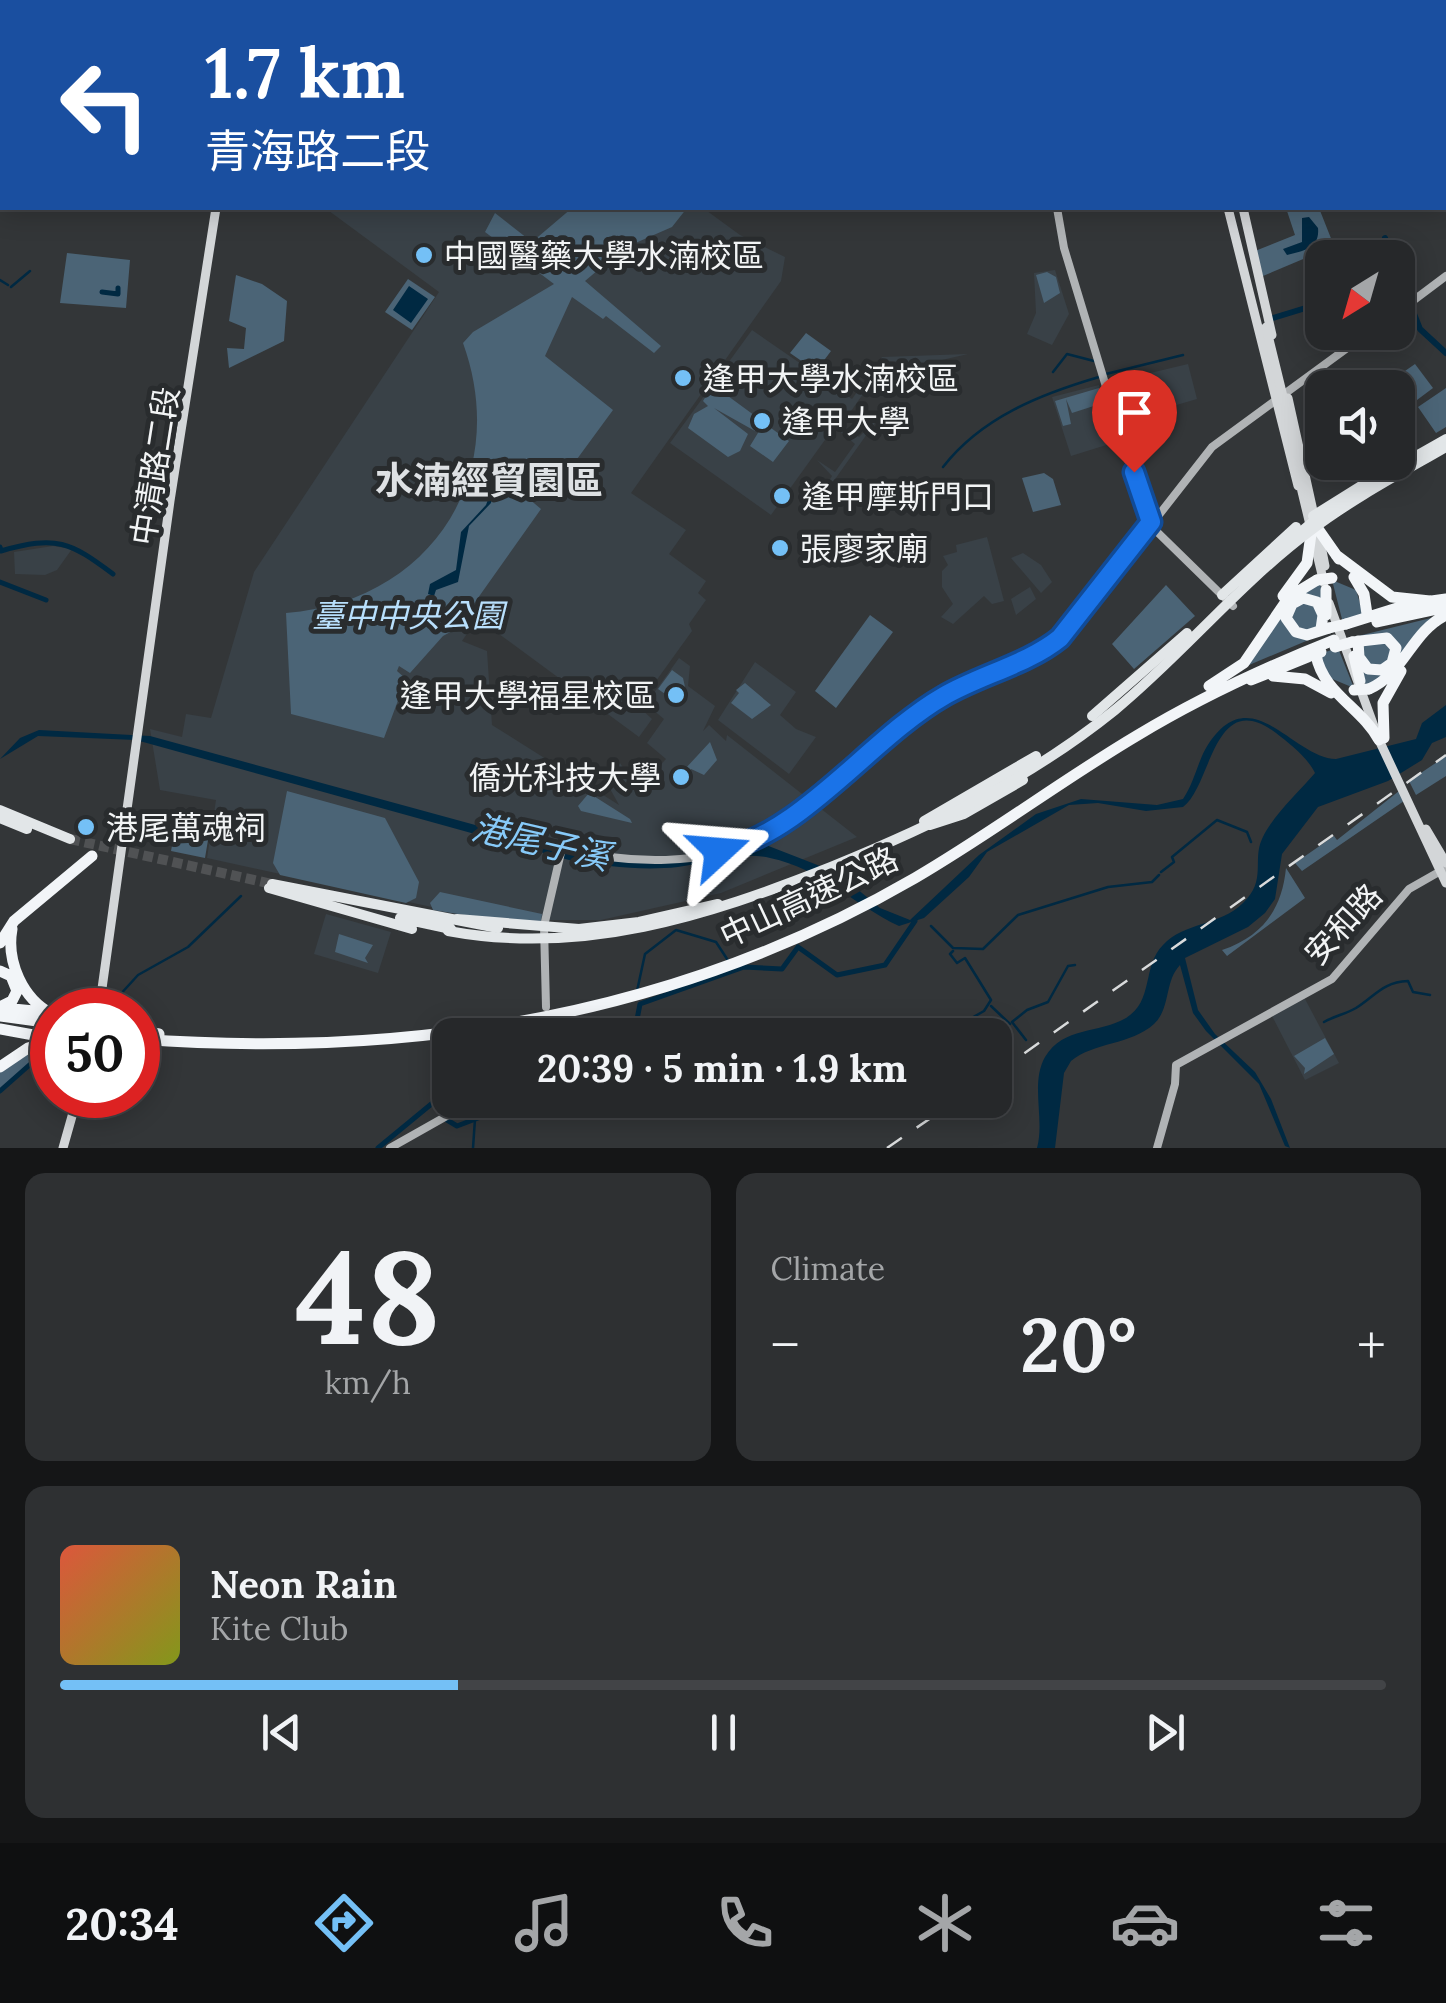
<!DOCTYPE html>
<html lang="en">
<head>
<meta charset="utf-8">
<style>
	:root { --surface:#26282a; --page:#2e3032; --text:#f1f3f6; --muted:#a4a6a8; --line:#424447; --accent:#74c0f6 }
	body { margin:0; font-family:Lora,"Noto Sans TC",serif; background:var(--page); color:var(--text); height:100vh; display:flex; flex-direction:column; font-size:38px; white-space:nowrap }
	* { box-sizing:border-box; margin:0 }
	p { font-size:32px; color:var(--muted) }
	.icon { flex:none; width:55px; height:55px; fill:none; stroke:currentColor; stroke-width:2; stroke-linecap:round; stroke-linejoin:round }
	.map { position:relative; height:1148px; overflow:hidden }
	.side { display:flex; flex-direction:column; gap:25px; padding:25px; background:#151617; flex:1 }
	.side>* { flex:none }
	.guide { position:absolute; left:0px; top:0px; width:1448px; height:210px; box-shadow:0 5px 25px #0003,0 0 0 2px var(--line); background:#1a4fa0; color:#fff; overflow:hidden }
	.needle { width:65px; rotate:217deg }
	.buttons { position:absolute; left:1305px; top:240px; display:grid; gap:20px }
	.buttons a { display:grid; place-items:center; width:110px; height:110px; border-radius:20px; background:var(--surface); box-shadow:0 5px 25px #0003,0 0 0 2px var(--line); font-size:50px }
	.speed { position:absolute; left:30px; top:988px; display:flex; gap:20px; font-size:50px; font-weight:700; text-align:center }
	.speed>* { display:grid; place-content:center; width:130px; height:130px; border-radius:50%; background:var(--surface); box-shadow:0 5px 25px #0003,0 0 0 2px var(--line); line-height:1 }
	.speed .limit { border:15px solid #d22; background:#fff; color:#111 }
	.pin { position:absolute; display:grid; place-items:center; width:85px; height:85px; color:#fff; margin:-102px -42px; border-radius:50% 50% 50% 0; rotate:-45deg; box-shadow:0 0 10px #0007 }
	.pin .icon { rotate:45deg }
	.me { position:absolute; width:110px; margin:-55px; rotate:71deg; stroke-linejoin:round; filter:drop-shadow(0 0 8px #0008) }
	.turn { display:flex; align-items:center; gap:35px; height:210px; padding:0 40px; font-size:45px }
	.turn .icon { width:130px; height:130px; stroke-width:2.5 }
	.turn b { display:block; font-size:70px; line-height:85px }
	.big { font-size:75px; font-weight:700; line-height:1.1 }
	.side .widget { flex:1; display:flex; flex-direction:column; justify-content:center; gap:15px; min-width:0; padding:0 35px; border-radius:20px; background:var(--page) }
	.side .dial { align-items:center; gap:0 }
	.dial b { font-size:130px; line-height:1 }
	.song { display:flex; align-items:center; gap:30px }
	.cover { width:120px; height:120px; border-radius:15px; background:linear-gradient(135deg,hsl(10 70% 55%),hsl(70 70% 35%)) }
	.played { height:10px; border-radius:5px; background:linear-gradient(90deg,var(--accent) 30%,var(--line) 30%) }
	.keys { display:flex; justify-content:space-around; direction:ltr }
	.heat { display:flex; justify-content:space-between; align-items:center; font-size:55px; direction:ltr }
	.side .tiles { flex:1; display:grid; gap:25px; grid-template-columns:1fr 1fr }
	.widget:last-child { grid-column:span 2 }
	.trip { position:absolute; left:432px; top:1018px; width:580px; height:100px; border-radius:20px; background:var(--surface); box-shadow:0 5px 25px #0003,0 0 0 2px var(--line); font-weight:700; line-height:100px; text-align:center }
	.dock { display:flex; height:160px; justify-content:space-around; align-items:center; background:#0f1011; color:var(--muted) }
	.dock .icon { width:70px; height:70px }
	.dock .current { color:var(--accent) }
	.dock b { font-size:45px; color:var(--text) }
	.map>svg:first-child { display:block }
	.built { fill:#394147 }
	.green { fill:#4b6476 }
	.water { fill:#002942 }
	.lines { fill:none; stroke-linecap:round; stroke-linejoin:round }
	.stream { stroke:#002942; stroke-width:2.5 }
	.canal { stroke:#002942; stroke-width:5 }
	.river { stroke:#002942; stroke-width:6 }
	.trunk-tunnel { stroke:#505254; stroke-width:10; stroke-dasharray:10 5; stroke-linecap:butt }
	.secondary { stroke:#b0b3b5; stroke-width:8 }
	.primary { stroke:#d3d6d8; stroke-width:9 }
	.trunk { stroke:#e2e6e8; stroke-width:10 }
	.motorway { stroke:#f2f5f8; stroke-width:11 }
	.rail { stroke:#d9dbdc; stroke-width:2.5; stroke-dasharray:18 18; stroke-linecap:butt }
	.primary-bridge { stroke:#d3d6d8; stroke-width:9 }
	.trunk-bridge { stroke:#e2e6e8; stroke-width:10 }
	.motorway-bridge { stroke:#f2f5f8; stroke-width:11 }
	.route-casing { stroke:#114b97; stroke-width:25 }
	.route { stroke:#1a73e8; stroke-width:18 }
	.poi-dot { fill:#74c0f6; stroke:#292c2e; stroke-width:4 }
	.labels { text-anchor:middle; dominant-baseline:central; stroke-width:10; stroke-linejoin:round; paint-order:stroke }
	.poi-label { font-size:32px; fill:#f2f4f5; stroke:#292c2e; text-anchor:start }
	.street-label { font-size:32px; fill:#f2f4f5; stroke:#292c2e }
	.park-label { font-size:32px; font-style:italic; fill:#b9e0fd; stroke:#292c2e }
	.water-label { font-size:35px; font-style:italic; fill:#87caf9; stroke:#292c2e }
	.quarter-label { font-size:38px; font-weight:bold; fill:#dee1e4; stroke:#292c2e }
</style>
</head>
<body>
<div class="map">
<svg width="1446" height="1148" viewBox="0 0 1446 1148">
	<rect width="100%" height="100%" fill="#333638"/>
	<path class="built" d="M325 208H703L740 235 785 257 781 281 631 493 686 530 669 554 706 581 698 593 706 600 689 624 692 631 638 706 652 719 639 737 499 634 503 628 482 612 462 641 487 651 492 725 619 805 608 785 615 779 612 775 620 763 637 790 666 759 647 743 664 719 646 704 679 658 690 666 688 686 715 706 703 731 709 725 726 741 727 735 857 837 721 893 601 920H528L450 911 207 858 216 800 160 790 150 729 182 737 186 714 211 718 254 572 439 292Z
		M1055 270 1069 314 1052 345 1027 334 1036 313 1034 273Z
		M752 330 852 399 882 357 968 354 929 363 886 361 842 424 859 437 879 417 826 492 838 505 804 480 824 489 832 476 817 460 835 472 855 444 836 428 840 419 771 515 670 443Z
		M1188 364 1197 399 1156 411 1146 374Z
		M1099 385 1116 442 1071 456 1052 397Z
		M987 537 1004 601 992 604 984 596 953 624 941 617 953 604 942 587V571L948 565 943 556 957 552 956 545Z
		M53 546 72 549 57 570 45 575 15 574 14 552Z
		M1023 553 1041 565 1052 582 1041 593 1011 558Z
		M1030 587 1036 599 1016 615 1011 599Z
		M755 662 796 692 780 715 796 729 816 737 789 774 718 720Z
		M326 914 391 932 378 973 314 954Z
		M1305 999 1339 1063 1305 1080 1271 1014Z"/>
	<path class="green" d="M572 208H687L672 227 624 248 585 281 661 346 654 353 606 316 603 319 572 297 545 356 613 410 547 500 528 498 541 509 456 629 443 636 410 673 399 666 397 671 406 679 384 738 291 714 286 613C428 602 512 479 463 343L473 332 554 284 485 232 495 213 532 242Z
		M1286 208H1319L1334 246 1263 276 1255 251 1295 235Z
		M67 253 130 260 126 308 60 303Z
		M1047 272 1056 277 1060 293 1044 303 1036 275Z
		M236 275 262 284 287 301 284 341 229 368 227 348 244 349 246 328 229 321Z
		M408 279 435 297 412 330 385 312Z
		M806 333 831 351 822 363 828 367 823 376 790 353Z
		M1415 364 1433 388 1409 406 1416 418 1398 429V388L1382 387Z
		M713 385 762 421 755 431 714 408 748 434 740 451 728 457 688 428 694 414 708 406 703 401Z
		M1099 388 1103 403 1072 413 1066 399 1071 424 1063 426 1055 401Z
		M1446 388V427L1436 433 1418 407Z
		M764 423 789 441 773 462 750 446Z
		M1044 473 1053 479 1061 505 1033 512 1022 478Z
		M1332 580 1356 590 1364 616 1343 623Z
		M1320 581 1325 617 1318 601 1303 597 1290 604 1285 618 1295 633 1318 636 1242 668 1291 598Z
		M1166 585 1195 616 1134 669 1112 644Z
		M1297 601 1317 604 1322 618 1313 632 1290 625Z
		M870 615 893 632 836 708 815 691Z
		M1443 615 1397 669 1366 687 1360 662 1387 670 1393 640 1350 638Z
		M1359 641 1392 645 1386 666H1368Z
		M1338 648 1354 688 1330 678 1319 654Z
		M672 670 683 678 685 687 675 701 658 689Z
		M745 683 771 705 752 719 731 703 739 693 736 690Z
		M710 742 717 760 704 775 691 769 679 788 672 783Z
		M1446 756V776L1416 795 1409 781Z
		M287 791 385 818 419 882 416 898 406 903 280 875 273 863Z
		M1399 791 1404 801 1302 871 1295 863 1334 836 1337 840Z
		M589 793 630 819 632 823 581 811 578 806Z
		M174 834 208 840 205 858 171 851Z
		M1286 868 1305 898 1227 956 1222 950C1263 936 1282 909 1286 868Z
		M440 892 542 914 541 921 495 920 433 910 430 903Z
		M339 934 373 945 365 958 368 963 335 952Z
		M1325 1038 1334 1054 1304 1074 1305 1068 1294 1056Z
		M52 1043 0 1089V1069L11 1059Z"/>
	<path class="water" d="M1309 217 1318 228C1320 248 1304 251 1287 255L1283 249 1302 242V218Z
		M409 286 428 299 411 323 393 310Z
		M493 486 491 503 469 526 458 582 436 590 434 596 428 594 430 584 456 570 461 532 486 505Z
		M1446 705V737L1432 743 1422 760 1388 781 1318 807 1282 854 1275 899 1265 913 1248 927 1185 958 1198 1010 1215 1034 1255 1072 1271 1099 1290 1148 1285 1146 1259 1084 1206 1031 1193 1013 1180 965C1164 982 1171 1008 1154 1024 1131 1045 1094 1042 1071 1061L1064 1073 1055 1148H1037C1045 1119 1030 1084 1045 1057 1064 1026 1098 1034 1126 1018 1154 1001 1142 966 1163 945 1184 922 1220 926 1243 903 1267 880 1252 861 1262 839 1273 815 1298 793 1315 773 1308 758 1289 743 1276 733 1213 686 1212 786 1183 807L1146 811 1098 803 1069 805 987 852 969 877 924 918 899 926C854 905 822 869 770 858 739 851 709 863 678 867 641 871 605 866 569 860L136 740 38 736 0 759 20 738 39 730 150 736 600 859 658 863 766 845 838 873 880 908 910 920 979 855 1036 814 1081 799 1157 805 1183 799C1194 783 1197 764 1206 748 1250 675 1292 758 1336 759L1416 739 1422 723Z"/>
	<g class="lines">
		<path class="stream" d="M0 280 8 285
			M11 287 30 271
			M1053 372 1067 354 1094 361
			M1106 374 1183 355
			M943 467C982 417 1041 394 1099 377
			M1161 872 1174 862 1172 857 1217 820 1247 832 1251 842
			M931 926 953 948 983 949 1018 915 1108 887 1152 882 1159 875
			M953 951 950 954 957 963 965 958 991 1000 984 1011 961 1024
			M637 991 645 954 676 930 716 942 729 962
			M991 1006 1010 1024
			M108 1008 138 975 188 947 241 896
			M1324 1022C1334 1016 1346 1014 1356 1008 1375 996 1383 982 1408 981L1413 992 1430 995
			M1026 1040 1012 1022 1027 1010 1048 1002 1068 966 1075 965
			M473 1148 475 1119"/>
		<path class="canal" d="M102 292 118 294V288
			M0 547 1 551C57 535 70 542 113 574
			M0 582 46 600
			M595 1035 603 1030 620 1035
			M634 1035 640 1004 744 967 782 969 798 947 837 975 885 965 915 921
			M0 1091 52 1045
			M447 1120 457 1126 486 1115 502 1100
			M378 1148 435 1101 445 1105V1116"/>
		<path class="river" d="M1385 238 1392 258
			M1398 273 1420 329 1446 353
			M1273 318 1322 303"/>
		<path class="trunk-tunnel" d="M70 839 272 884"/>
		<path class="secondary" d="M1006 0 1007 2
			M1057 208 1064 248 1147 522 1233 606
			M1398 312 1446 276
			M546 1007 544 926 562 848C626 864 707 868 767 835L920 711 970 682 1050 646 1083 612 1212 447 1369 332
			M548 1019 550 1035
			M390 1148 475 1100
			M1157 1148 1175 1084 1176 1065 1332 979 1409 889 1446 868"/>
		<path class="primary" d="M1161 0 1162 2
			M1171 0 1172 2
			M251 2V0
			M1228 208 1298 486
			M1243 208 1272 335
			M1288 398 1315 520
			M1299 479 1324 583
			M1319 535 1325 566
			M1329 603 1379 740 1446 883
			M1426 829 1446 863
			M99 1010 170 501 216 208
			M63 1148 78 1095"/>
		<path class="trunk" d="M1386 473 1446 439
			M1222 595 1296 527
			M1092 716 1187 633
			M0 810 70 839
			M0 818 27 829
			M924 821 1036 756
			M930 825 964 814 1023 780
			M272 884 498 928
			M269 888 412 929
			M400 918 451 929"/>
		<path class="motorway" d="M1318 529 1339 559
			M1336 555 1392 597 1430 601
			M1354 577 1364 594 1367 614
			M1326 590V615
			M1283 596 1307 563 1311 534
			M1377 622 1446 607
			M1346 624 1410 604 1446 599
			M1321 629 1323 615 1317 602 1303 598 1292 604 1286 618 1296 632 1307 635 1329 628
			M1352 642 1387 638 1396 648 1392 663 1382 670 1368 669 1359 657 1358 641
			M1316 655C1323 693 1362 708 1379 740
			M1354 656 1360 681
			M1273 676 1305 679 1331 693
			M1251 680 1308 657
			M1209 686 1244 663 1289 597 1317 580
			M1369 689C1405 673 1411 632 1446 615
			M1384 738 1383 703 1401 671
			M12 929C6 962 23 999 52 1014
			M0 943 14 921 92 856
			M0 971 11 976 17 991 12 1001 0 1007
			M3 1008 44 1012
			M0 1016 52 1023
			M0 1029 50 1038
			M138 1030 159 1034
			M138 1039C410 1059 677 1016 915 878 992 833 1062 780 1138 735 1201 697 1266 667 1334 640
			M0 1067 28 1048 52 1041"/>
		<path class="rail" d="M995 1074 1446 755
			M887 1148 957 1100"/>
		<path class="primary-bridge" d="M1266 327 1303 478"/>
		<path class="trunk-bridge" d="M1313 516 1393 466
			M1241 582 1321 515
			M457 919 579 929 639 922 718 904
			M448 931C583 956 707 916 831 867 934 825 1028 780 1115 710 1183 654 1239 584 1310 531 1352 499 1401 473 1446 447"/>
		<path class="motorway-bridge" d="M1317 580 1332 578
			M1329 628 1346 624
			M1335 647 1352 642
			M1312 655 1321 652
			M1354 690 1369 689"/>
	</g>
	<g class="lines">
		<g class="route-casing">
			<path id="route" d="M719 851C803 834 869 739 944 696 980 675 1028 664 1060 638L1151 522 1134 472"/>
		</g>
		<use href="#route" class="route"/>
	</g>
	<g class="poi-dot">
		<circle cx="424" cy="255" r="10"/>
		<circle cx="683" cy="378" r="10"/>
		<circle cx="762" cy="421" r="10"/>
		<circle cx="782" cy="496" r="10"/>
		<circle cx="780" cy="548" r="10"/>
		<circle cx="676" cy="695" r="10"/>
		<circle cx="681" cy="777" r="10"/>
		<circle cx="86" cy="827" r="10"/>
	</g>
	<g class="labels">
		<g class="poi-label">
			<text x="444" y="255">中國醫藥大學水湳校區</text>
			<text x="703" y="378">逢甲大學水湳校區</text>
			<text x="782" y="421">逢甲大學</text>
			<text x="802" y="496">逢甲摩斯門口</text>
			<text x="800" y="548">張廖家廟</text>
			<text x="656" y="695" text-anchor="end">逢甲大學福星校區</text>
			<text x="661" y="777" text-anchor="end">僑光科技大學</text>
			<text x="106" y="827">港尾萬魂祠</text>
		</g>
		<g class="street-label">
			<text transform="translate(155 466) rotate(-81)">中清路二段</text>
			<text transform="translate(809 897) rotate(-25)">中山高速公路</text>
			<text transform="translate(1343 924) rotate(-47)">安和路</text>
		</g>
		<g class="park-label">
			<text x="408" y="615">臺中中央公園</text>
		</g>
		<g class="water-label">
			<text transform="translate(541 842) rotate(13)">港尾子溪</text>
		</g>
		<g class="quarter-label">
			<text x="489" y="480">水湳經貿園區</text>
		</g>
	</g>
</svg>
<div class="buttons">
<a><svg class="needle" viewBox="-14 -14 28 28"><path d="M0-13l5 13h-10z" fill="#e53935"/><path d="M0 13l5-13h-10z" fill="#a4a6a8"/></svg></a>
<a><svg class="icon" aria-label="sound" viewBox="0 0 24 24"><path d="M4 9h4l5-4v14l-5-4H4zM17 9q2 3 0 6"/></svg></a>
</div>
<div class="speed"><div class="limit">50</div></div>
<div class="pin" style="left:1134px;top:472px;background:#d93025"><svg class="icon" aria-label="arrive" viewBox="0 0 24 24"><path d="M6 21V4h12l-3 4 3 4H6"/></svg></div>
<svg class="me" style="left:719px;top:851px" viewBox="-20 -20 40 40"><path d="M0-17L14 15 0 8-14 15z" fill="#1a73e8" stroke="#fff" stroke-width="4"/></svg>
<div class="trip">20:39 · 5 min · 1.9 km</div>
<div class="guide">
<div class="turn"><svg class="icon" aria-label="left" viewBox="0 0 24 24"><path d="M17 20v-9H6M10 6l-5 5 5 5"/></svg><div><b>1.7 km</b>青海路二段</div></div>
</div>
</div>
<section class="side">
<div class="tiles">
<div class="widget dial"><b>48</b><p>km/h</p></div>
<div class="widget"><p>Climate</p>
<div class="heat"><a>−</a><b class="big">20°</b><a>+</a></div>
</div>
<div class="widget">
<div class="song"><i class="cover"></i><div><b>Neon Rain</b><p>Kite Club</p></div></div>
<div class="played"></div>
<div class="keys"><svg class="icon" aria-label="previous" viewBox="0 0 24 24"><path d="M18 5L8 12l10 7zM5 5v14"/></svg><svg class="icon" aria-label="pause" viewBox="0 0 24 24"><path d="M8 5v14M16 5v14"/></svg><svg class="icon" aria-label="next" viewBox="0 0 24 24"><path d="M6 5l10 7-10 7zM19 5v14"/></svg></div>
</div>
</div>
</section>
<nav class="dock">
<b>20:34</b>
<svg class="icon current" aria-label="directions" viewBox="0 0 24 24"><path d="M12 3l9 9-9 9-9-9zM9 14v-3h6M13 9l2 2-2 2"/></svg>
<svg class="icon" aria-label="music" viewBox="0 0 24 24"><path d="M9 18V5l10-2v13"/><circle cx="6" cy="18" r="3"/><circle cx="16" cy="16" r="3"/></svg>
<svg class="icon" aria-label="phone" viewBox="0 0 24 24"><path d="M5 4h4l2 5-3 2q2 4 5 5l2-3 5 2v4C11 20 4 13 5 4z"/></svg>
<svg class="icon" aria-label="climate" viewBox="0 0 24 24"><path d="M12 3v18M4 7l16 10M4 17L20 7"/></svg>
<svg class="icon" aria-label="car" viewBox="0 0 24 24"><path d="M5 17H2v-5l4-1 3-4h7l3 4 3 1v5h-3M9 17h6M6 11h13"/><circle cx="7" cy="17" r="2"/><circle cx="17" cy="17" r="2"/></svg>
<svg class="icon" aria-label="filters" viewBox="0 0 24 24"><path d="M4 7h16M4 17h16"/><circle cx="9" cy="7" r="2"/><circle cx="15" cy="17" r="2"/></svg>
</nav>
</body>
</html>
